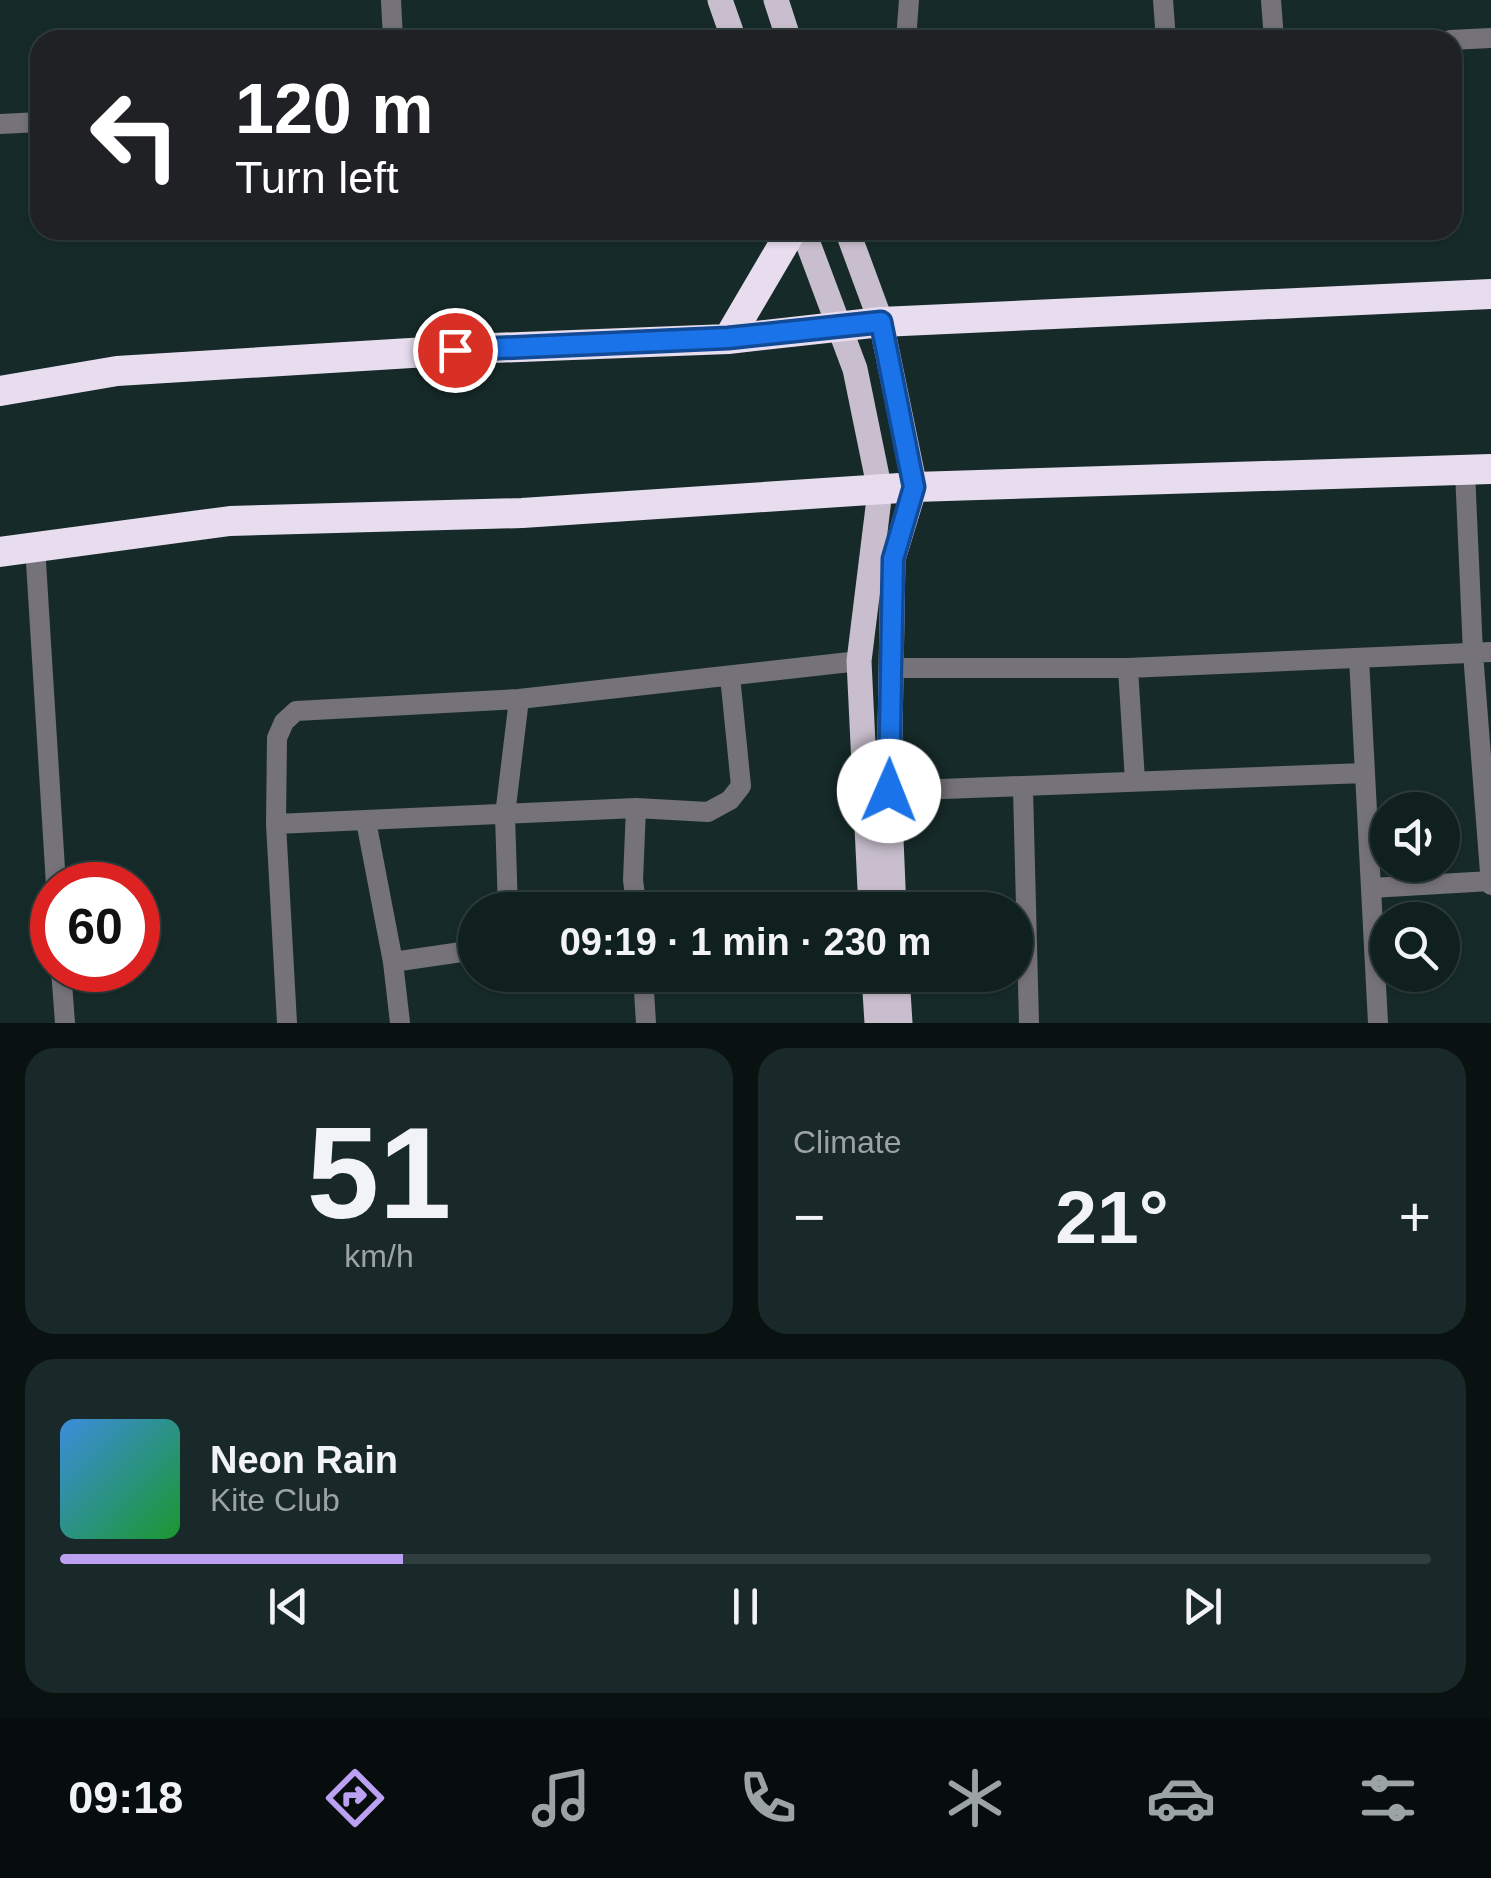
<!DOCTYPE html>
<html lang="en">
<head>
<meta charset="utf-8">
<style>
	:root { --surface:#10201f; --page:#192828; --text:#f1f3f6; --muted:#9ca3a4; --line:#303e3d; --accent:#bca0f2 }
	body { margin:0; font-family:Helvetica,sans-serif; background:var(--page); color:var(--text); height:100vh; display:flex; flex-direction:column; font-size:38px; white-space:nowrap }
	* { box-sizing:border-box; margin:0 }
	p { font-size:32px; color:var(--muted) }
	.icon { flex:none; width:55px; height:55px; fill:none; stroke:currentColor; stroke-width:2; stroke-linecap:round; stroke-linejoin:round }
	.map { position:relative; height:1023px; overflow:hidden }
	.sheet { display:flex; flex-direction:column; gap:25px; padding:25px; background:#091211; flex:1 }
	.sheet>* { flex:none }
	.hud { position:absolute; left:30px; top:30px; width:1432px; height:210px; border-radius:30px; box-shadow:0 2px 8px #0004,0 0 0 2px var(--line); background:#202124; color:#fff; overflow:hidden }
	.tools { position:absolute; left:1370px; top:792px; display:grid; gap:20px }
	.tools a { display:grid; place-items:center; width:90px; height:90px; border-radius:50%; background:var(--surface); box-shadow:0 2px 8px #0004,0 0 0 2px var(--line); font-size:50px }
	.speed { position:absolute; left:30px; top:862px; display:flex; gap:20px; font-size:50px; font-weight:700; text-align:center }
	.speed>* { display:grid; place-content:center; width:130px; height:130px; border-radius:50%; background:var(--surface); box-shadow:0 2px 8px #0004,0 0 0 2px var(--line); line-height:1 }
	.speed .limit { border:15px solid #d22; background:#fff; color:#111 }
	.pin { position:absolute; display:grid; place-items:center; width:85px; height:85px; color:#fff; margin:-42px; border:5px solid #fff; border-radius:50%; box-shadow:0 2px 10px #0007 }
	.me { position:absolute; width:110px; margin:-55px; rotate:1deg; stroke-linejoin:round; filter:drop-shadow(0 0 8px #0008) }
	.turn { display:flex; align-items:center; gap:35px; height:210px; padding:0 40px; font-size:45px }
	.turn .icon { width:130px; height:130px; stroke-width:2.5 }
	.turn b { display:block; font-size:70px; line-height:85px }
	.big { font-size:75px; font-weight:600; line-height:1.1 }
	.sheet .card { flex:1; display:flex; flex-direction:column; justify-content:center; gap:15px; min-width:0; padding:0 35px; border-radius:30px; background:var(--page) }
	.sheet .dial { align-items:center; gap:0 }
	.dial b { font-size:130px; line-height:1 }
	.song { display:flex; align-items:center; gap:30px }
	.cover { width:120px; height:120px; border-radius:15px; background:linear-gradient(135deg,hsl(210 70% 55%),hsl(130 70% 35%)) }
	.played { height:10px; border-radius:5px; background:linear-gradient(90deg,var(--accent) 25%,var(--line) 25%) }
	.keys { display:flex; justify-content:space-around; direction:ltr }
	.heat { display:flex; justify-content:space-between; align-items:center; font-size:55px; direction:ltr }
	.sheet .tiles { flex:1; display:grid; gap:25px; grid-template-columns:1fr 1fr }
	.card:last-child { grid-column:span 2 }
	.trip { position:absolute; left:458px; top:892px; width:575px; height:100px; border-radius:50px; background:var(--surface); box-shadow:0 2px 8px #0004,0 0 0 2px var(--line); font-weight:600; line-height:100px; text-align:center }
	.dock { display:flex; height:160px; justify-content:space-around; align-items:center; background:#060d0c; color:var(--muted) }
	.dock .icon { width:70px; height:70px }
	.dock .current { color:var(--accent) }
	.dock b { font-size:45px; color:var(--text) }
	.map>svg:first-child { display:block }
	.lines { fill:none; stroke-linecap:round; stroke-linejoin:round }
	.street { stroke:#767279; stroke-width:20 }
	.primary { stroke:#c8becd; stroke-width:25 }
	.highway { stroke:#e8ddef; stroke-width:30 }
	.route-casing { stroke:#114b97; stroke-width:25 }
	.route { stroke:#1a73e8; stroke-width:18 }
</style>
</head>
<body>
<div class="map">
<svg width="1491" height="1023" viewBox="0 0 1491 1023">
	<rect width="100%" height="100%" fill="#162b29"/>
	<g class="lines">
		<path class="street" d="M391 0 393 40
			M1163 0 1166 40
			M1271 0 1274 40
			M906 40 909 0
			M1450 40 1491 38
			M0 124 40 122
			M1465 471 1473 653 1491 885
			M35 546 56 885
			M1359 658 1378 1023
			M892 668H1128L1491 652
			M1128 668 1135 781
			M1023 789 1029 1023
			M889 791 1365 773
			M636 808 633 880 637 910
			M366 821 393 962 400 1023
			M276 824 636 808 708 812 730 800 741 786 730 676
			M1371 888 1491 881
			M508 910 505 815 519 699
			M393 962 475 950
			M61 970 65 1023
			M643 975 646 1023
			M287 1023 276 824 277 738 284 722 296 711 519 699 859 661"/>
		<path class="primary" d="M720 0 734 40
			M776 0 789 40
			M803 230 855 369 880 491 859 661 871 910
			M847 230 881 322 915 487 893 559 889 791 894 910
			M874 975 877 1023
			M897 975 900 1023"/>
		<path class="highway" d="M728 339 792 230
			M0 391 117 371 492 348 728 339 881 322 1491 294
			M0 552 230 521 522 513 915 487 1491 469"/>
	</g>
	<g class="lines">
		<g class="route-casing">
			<path id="route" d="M455 350 728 338 881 322 914 487 893 559 889 791"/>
		</g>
		<use href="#route" class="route"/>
	</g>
</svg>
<div class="tools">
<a><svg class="icon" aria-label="sound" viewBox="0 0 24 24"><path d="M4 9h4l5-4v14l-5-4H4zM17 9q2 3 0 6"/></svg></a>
<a><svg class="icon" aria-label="search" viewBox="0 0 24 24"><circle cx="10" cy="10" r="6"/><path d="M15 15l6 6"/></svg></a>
</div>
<div class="speed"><div class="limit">60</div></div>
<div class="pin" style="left:455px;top:350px;background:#d93025"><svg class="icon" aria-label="arrive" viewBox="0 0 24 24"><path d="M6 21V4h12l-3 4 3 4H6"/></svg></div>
<svg class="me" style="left:889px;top:791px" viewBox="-20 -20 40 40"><circle r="19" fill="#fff"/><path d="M0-13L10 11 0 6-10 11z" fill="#1a73e8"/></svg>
<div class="trip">09:19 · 1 min · 230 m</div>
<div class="hud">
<div class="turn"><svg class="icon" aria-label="left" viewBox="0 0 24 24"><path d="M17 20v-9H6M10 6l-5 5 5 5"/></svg><div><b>120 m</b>Turn left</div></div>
</div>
</div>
<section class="sheet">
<div class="tiles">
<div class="card dial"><b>51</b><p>km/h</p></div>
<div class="card"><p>Climate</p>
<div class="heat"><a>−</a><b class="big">21°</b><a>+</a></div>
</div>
<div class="card">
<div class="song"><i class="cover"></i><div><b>Neon Rain</b><p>Kite Club</p></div></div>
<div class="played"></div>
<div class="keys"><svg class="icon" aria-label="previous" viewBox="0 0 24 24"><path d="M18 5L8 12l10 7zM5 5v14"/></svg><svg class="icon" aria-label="pause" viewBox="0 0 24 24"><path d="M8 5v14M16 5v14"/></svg><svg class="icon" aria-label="next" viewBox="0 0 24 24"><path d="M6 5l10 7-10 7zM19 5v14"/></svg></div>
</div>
</div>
</section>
<nav class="dock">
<b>09:18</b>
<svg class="icon current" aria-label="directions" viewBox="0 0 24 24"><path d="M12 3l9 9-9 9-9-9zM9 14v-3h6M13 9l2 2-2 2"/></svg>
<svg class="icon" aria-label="music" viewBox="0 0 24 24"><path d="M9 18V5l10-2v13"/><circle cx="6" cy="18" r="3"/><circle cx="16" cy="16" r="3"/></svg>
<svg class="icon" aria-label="phone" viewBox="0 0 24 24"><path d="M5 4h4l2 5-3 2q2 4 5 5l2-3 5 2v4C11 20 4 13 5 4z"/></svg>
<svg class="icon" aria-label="climate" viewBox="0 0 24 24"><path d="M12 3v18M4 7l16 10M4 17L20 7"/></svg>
<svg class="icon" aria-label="car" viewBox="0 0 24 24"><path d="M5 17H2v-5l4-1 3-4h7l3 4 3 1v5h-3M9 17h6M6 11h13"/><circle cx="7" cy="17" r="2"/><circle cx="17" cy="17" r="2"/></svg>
<svg class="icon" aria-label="filters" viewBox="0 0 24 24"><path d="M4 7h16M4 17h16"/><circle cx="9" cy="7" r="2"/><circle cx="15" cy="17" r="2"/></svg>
</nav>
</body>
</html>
